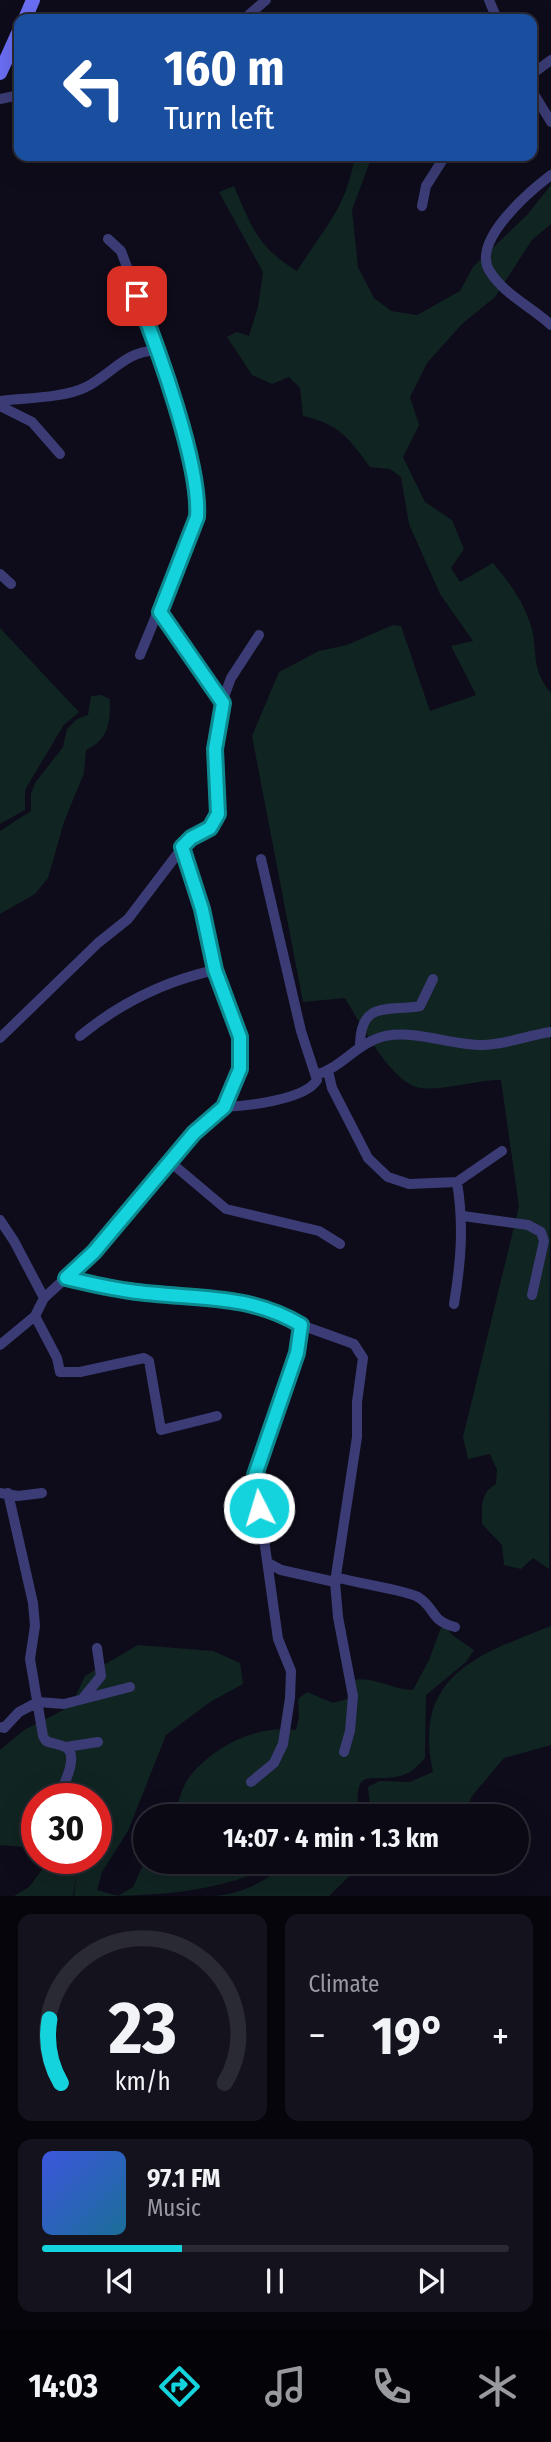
<!DOCTYPE html>
<html lang="en">
<head>
<meta charset="utf-8">
<style>
	:root { --surface:#0a0914; --page:#13121d; --text:#f1f3f6; --muted:#999aa0; --line:#2a2a34; --accent:#14d3dd }
	body { margin:0; font-family:"Fira Sans Condensed",sans-serif; background:var(--page); color:var(--text); height:100vh; display:flex; flex-direction:column; font-size:26px; white-space:nowrap }
	* { box-sizing:border-box; margin:0 }
	p { font-size:23px; color:var(--muted) }
	.icon { flex:none; width:38px; height:38px; fill:none; stroke:currentColor; stroke-width:2; stroke-linecap:round; stroke-linejoin:round }
	.map { position:relative; height:1896px; overflow:hidden }
	.panel { display:flex; flex-direction:column; gap:18px; padding:18px; background:#06050b; flex:1 }
	.panel>* { flex:none }
	.banner { position:absolute; left:14px; top:14px; width:523px; height:147px; border-radius:14px; box-shadow:0 7px 28px #0002,0 0 0 2px var(--line); background:#1a4fa0; color:#fff; overflow:hidden }
	.speed { position:absolute; left:21px; top:1783px; display:flex; gap:14px; font-size:35px; font-weight:700; text-align:center }
	.speed>* { display:grid; place-content:center; width:91px; height:91px; border-radius:50%; background:var(--surface); box-shadow:0 7px 28px #0002,0 0 0 2px var(--line); line-height:1 }
	.speed .limit { border:10px solid #d22; background:#fff; color:#111 }
	.pin { position:absolute; display:grid; place-items:center; width:60px; height:60px; color:#fff; margin:-30px; border-radius:14px; box-shadow:0 4px 10px #0006 }
	.me { position:absolute; width:77px; margin:-38px; rotate:355deg; stroke-linejoin:round; filter:drop-shadow(0 0 5px #0008) }
	.turn { display:flex; align-items:center; gap:24px; height:147px; padding:0 35px; font-size:32px }
	.turn .icon { width:91px; height:91px; stroke-width:2.5 }
	.turn b { display:block; font-size:49px; line-height:60px }
	.big { font-size:52px; font-weight:700; line-height:1.1 }
	.panel .card { flex:1; display:flex; flex-direction:column; justify-content:center; gap:10px; min-width:0; padding:0 24px; border-radius:14px; background:var(--page) }
	.panel .dial { align-items:center; gap:0 }
	.dial svg { height:182px; overflow:visible; fill:none; stroke:var(--line); stroke-width:7; stroke-linecap:round; text-anchor:middle }
	.dial text { fill:var(--text); stroke:none }
	.song { display:flex; align-items:center; gap:21px }
	.cover { width:84px; height:84px; border-radius:10px; background:linear-gradient(135deg,hsl(230 70% 55%),hsl(200 70% 35%)) }
	.played { height:7px; border-radius:4px; background:linear-gradient(90deg,var(--accent) 30%,var(--line) 30%) }
	.keys { display:flex; justify-content:space-around; direction:ltr }
	.heat { display:flex; justify-content:space-between; align-items:center; font-size:38px; direction:ltr }
	.panel .tiles { flex:1; display:grid; gap:18px; grid-template-columns:1fr 1fr }
	.card:last-child { grid-column:span 2 }
	.trip { position:absolute; left:133px; top:1804px; width:396px; height:70px; border-radius:35px; background:var(--surface); box-shadow:0 7px 28px #0002,0 0 0 2px var(--line); font-weight:700; line-height:70px; text-align:center }
	.tabs { display:flex; height:112px; justify-content:space-around; align-items:center; background:#040408; color:var(--muted) }
	.tabs .icon { width:49px; height:49px }
	.tabs .current { color:var(--accent) }
	.tabs b { font-size:32px; color:var(--text) }
	.map>svg:first-child { display:block }
	.green { fill:#102422 }
	.lines { fill:none; stroke-linecap:round; stroke-linejoin:round }
	.street { stroke:#3b3c75; stroke-width:10 }
	.secondary { stroke:#6a6ef2; stroke-width:14 }
	.route-casing { stroke:#0d8990; stroke-width:18 }
	.route { stroke:#14d3dd; stroke-width:12 }
</style>
</head>
<body>
<div class="map">
<svg width="551" height="1896" viewBox="0 0 551 1896">
	<rect width="100%" height="100%" fill="#0e0c1a"/>
	<path class="green" d="M355 156H372L352 210 358 267 374 298 391 311 417 315 460 291 473 267 527 215 551 185V224L532 240 495 297 462 324 427 363 410 397 419 425 403 457 425 502 452 520 464 549 451 568 460 582 493 563C508 581 521 598 529 620 540 649 528 665 551 693L549 1569 533 1558 521 1569 504 1565 502 1545 482 1524C482 1507 480 1493 496 1484L497 1470 490 1454 468 1459 463 1437 519 1206 501 1080C477 1080 442 1091 420 1088 391 1083 359 1021 345 998L303 1002 252 736 279 672 319 651 347 645 393 625 401 626 430 711 476 695 451 646 473 641 440 594 409 524 401 477 390 469 370 467C349 438 339 424 303 416L300 388 289 377 272 384 252 375 227 337 237 332 249 336 258 307 263 272 219 192 234 186C252 228 258 247 297 271 324 228 346 209 355 156Z
		M0 628 79 712 63 726 25 790V810L0 824Z
		M101 695 110 699C110 723 109 739 86 750L84 773 64 822 48 878 35 894 0 914V831L31 811V794L35 783 63 747 67 729 77 719 88 715 91 696Z
		M443 1622 452 1635 474 1650 466 1662 426 1695 425 1758C420 1763 414 1770 408 1773 375 1788 352 1758 359 1816H174C178 1804 182 1786 190 1776 215 1745 256 1725 296 1730L299 1717 298 1699 307 1692 333 1703 347 1699 353 1680C376 1676 391 1690 413 1690L429 1660Z
		M551 1626V1745L504 1758 472 1796 464 1816H371L368 1787 380 1781 410 1782 433 1772C412 1676 477 1655 551 1626Z
		M138 1645 213 1651 240 1663 243 1684 210 1702 166 1735 128 1831 102 1872 97 1890 118 1896 133 1887 145 1861 274 1862C224 1896 136 1896 74 1896L77 1869 73 1896H14L29 1887 47 1863 56 1859 96 1858V1799H37V1848L0 1845V1750L24 1730 71 1706 85 1676Z
		M289 1862H364L329 1896H210C242 1895 264 1882 289 1862Z"/>
	<g class="lines">
		<path class="street" d="M489 0 497 19
			M244 19 266 0
			M532 74 551 60
			M532 91 551 122
			M0 99 19 95
			M551 175C530 191 472 240 489 270 503 294 532 307 551 325
			M422 206 426 186 445 156
			M108 239 121 251 151 331 177 416 193 473 198 504 193 526 140 655
			M0 401C24 398 65 398 86 387 109 376 128 349 156 351
			M0 406 32 422 60 454
			M0 574 11 584
			M160 612 223 703
			M80 1036C120 1003 165 981 215 970
			M0 1038 98 943 128 919 185 844 215 823 219 807 215 749 225 694 231 678 259 635
			M360 1044C361 999 391 1012 420 1006L433 979
			M328 1071 332 1088 368 1158 388 1177 409 1184 457 1182 502 1151
			M316 1075C343 1067 356 1043 385 1036 418 1030 450 1045 482 1045 504 1045 529 1035 551 1032
			M224 1107C246 1106 305 1100 317 1080L301 1031 261 859
			M169 1161 226 1209 319 1231 340 1244
			M463 1216 528 1225 541 1232 544 1241 532 1295
			M0 1220 14 1241 44 1298
			M67 1278C87 1283 109 1288 130 1291 189 1300 248 1293 301 1325L297 1353 255 1475 278 1639 291 1671 290 1698 283 1744 274 1763 251 1782
			M454 1304C461 1262 464 1225 457 1182
			M35 1316 57 1358 60 1372H80L144 1358 149 1361 161 1430 217 1416
			M301 1325 354 1344 363 1358 357 1402V1437L335 1582 338 1617 353 1696 350 1731 344 1752
			M0 1345 35 1316 44 1298 94 1252 194 1133 224 1107 240 1069V1037L215 970 202 909 182 847
			M0 1493 18 1496 42 1493
			M8 1493 33 1603 35 1626 30 1659 43 1736 46 1741C52 1744 63 1744 68 1749 78 1760 62 1787 58 1799
			M268 1563 281 1570 335 1582
			M336 1577C355 1583 405 1590 418 1597 436 1608 430 1621 455 1627
			M84 1697 101 1676 97 1648
			M0 1727 4 1728 19 1712 38 1702 64 1704 130 1687
			M66 1747 98 1742"/>
		<path class="secondary" d="M25 19 33 0
			M0 73 19 31"/>
	</g>
	<g class="lines">
		<g class="route-casing">
			<path id="route" d="M137 296C157 346 201 466 197 517L160 612 223 703 215 749 218 814 210 828 191 838 182 847 202 909 215 970 240 1037V1069L224 1107 194 1133 94 1252 66 1278C87 1283 109 1288 130 1291 191 1300 246 1292 301 1325L297 1353 255 1475 259 1508"/>
		</g>
		<use href="#route" class="route"/>
	</g>
</svg>
<div class="speed"><div class="limit">30</div></div>
<div class="pin" style="left:137px;top:296px;background:#d93025"><svg class="icon" aria-label="arrive" viewBox="0 0 24 24"><path d="M6 21V4h12l-3 4 3 4H6"/></svg></div>
<svg class="me" style="left:259px;top:1508px" viewBox="-20 -20 40 40"><circle r="17" fill="#14d3dd" stroke="#fff" stroke-width="3"/><path d="M0-11L8 9 0 5-8 9z" fill="#fff"/></svg>
<div class="trip">14:07 · 4 min · 1.3 km</div>
<div class="banner">
<div class="turn"><svg class="icon" aria-label="left" viewBox="0 0 24 24"><path d="M17 20v-9H6M10 6l-5 5 5 5"/></svg><div><b>160 m</b>Turn left</div></div>
</div>
</div>
<section class="panel">
<div class="tiles">
<div class="card dial"><svg viewBox="0 0 100 80">
<path d="M14 69A42 42 0 1 1 86 69"/>
<path d="M14 69A42 42 0 0 1 9 41" stroke="#14d3dd"/>
<text x="50" y="56" font-size="32" font-weight="700">23</text>
<text x="50" y="72" font-size="11">km/h</text>
</svg></div>
<div class="card"><p>Climate</p>
<div class="heat"><a>−</a><b class="big">19°</b><a>+</a></div>
</div>
<div class="card">
<div class="song"><i class="cover"></i><div><b>97.1 FM</b><p>Music</p></div></div>
<div class="played"></div>
<div class="keys"><svg class="icon" aria-label="previous" viewBox="0 0 24 24"><path d="M18 5L8 12l10 7zM5 5v14"/></svg><svg class="icon" aria-label="pause" viewBox="0 0 24 24"><path d="M8 5v14M16 5v14"/></svg><svg class="icon" aria-label="next" viewBox="0 0 24 24"><path d="M6 5l10 7-10 7zM19 5v14"/></svg></div>
</div>
</div>
</section>
<nav class="tabs">
<b>14:03</b>
<svg class="icon current" aria-label="directions" viewBox="0 0 24 24"><path d="M12 3l9 9-9 9-9-9zM9 14v-3h6M13 9l2 2-2 2"/></svg>
<svg class="icon" aria-label="music" viewBox="0 0 24 24"><path d="M9 18V5l10-2v13"/><circle cx="6" cy="18" r="3"/><circle cx="16" cy="16" r="3"/></svg>
<svg class="icon" aria-label="phone" viewBox="0 0 24 24"><path d="M5 4h4l2 5-3 2q2 4 5 5l2-3 5 2v4C11 20 4 13 5 4z"/></svg>
<svg class="icon" aria-label="climate" viewBox="0 0 24 24"><path d="M12 3v18M4 7l16 10M4 17L20 7"/></svg>
</nav>
</body>
</html>
